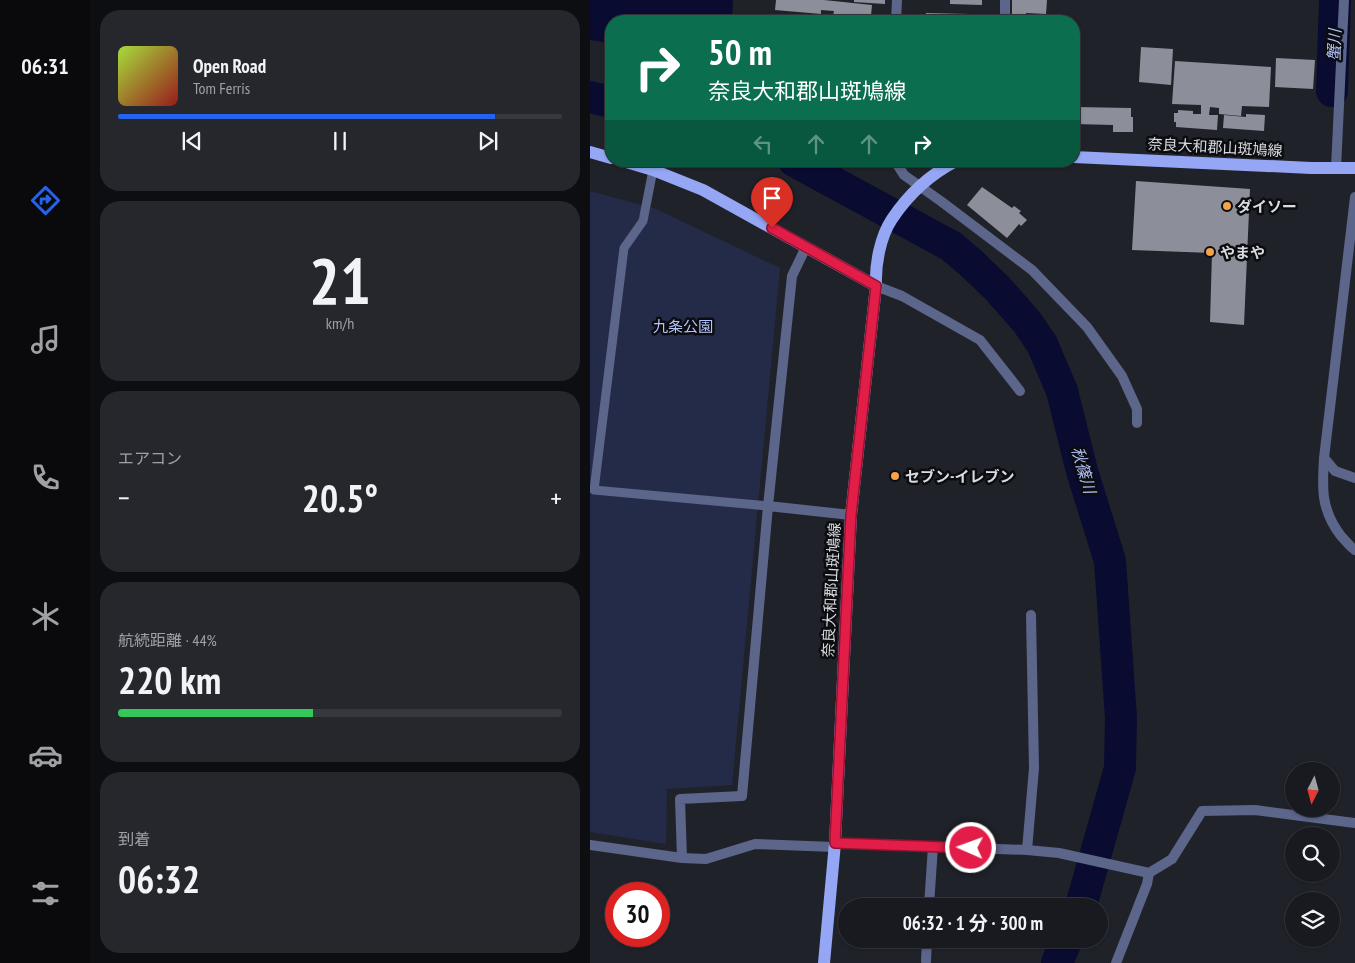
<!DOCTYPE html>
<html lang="ja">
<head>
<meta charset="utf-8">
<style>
	:root { --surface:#181a20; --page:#25272d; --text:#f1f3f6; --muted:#9fa1a5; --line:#36383e; --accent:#2563eb }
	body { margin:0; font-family:"PT Sans Narrow","Noto Sans JP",sans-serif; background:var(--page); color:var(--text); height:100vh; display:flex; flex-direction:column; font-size:19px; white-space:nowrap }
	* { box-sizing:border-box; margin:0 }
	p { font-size:16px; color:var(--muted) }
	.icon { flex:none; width:28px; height:28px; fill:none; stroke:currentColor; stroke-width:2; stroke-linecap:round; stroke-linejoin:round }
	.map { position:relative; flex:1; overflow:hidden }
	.drawer { display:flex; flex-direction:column; gap:10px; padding:10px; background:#0d0e12; width:500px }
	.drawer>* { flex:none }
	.guide { position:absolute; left:15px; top:15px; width:475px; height:152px; border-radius:20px; box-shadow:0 1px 4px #0004,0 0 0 1px var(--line); background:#0b6e4f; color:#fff; overflow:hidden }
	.needle { width:32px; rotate:186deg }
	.tools { position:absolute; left:695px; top:762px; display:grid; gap:10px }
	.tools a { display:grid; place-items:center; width:55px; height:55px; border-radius:50%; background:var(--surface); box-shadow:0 1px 4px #0004,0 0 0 1px var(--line); font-size:25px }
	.speed { position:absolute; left:15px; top:882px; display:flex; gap:10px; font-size:25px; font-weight:700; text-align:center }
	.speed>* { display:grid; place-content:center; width:65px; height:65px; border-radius:50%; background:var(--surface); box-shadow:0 1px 4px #0004,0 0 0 1px var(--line); line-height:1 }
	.speed .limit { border:8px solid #d22; background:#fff; color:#111 }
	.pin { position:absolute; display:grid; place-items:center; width:42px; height:42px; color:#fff; margin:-51px -21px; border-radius:50% 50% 50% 0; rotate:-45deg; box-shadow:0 0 5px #0007 }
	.pin .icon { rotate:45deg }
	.me { position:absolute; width:55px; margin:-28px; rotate:272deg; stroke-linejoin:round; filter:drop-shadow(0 0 4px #0008) }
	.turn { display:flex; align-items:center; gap:18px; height:105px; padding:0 20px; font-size:22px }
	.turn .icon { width:65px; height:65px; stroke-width:2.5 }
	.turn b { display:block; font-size:35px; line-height:42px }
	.lanes { display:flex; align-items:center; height:48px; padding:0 20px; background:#0003; justify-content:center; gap:25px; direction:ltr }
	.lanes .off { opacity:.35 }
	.big { font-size:38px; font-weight:700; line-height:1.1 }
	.drawer .tile { flex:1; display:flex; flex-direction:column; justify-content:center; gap:8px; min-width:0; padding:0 18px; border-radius:20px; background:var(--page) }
	.drawer .dial { align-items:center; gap:0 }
	.dial b { font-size:65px; line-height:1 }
	.song { display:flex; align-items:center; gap:15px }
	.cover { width:60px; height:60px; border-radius:8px; background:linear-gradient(135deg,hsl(80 70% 55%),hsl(0 70% 35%)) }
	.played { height:5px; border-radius:2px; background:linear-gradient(90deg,var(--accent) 85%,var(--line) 85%) }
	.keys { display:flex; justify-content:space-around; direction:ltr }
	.heat { display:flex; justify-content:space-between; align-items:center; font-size:28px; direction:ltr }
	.charge { height:8px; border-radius:4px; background:linear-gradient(90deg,#34c759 44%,var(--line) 0) }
	.trip { position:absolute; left:248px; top:898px; width:270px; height:50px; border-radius:25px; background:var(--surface); box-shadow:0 1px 4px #0004,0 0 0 1px var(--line); font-weight:700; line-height:50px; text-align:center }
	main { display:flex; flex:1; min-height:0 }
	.menu { display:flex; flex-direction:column; width:90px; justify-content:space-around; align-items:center; background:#0a0a0d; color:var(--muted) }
	.menu .icon { width:35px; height:35px }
	.menu .selected { color:var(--accent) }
	.menu b { font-size:22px; color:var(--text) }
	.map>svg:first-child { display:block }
	.green { fill:#242b49 }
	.water { fill:#090b31 }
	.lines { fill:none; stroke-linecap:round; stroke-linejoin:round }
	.river { stroke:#090b31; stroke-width:32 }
	.building { fill:#8c8f99 }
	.service { stroke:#5c658a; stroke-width:9 }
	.minor { stroke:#5c658a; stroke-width:10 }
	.tertiary { stroke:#5c658a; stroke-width:10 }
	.primary { stroke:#95a7f4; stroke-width:12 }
	.route-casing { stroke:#92132f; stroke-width:12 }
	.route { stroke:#e11d48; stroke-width:9 }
	.poi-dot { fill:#f7a149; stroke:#0b0c0f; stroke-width:2 }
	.labels { text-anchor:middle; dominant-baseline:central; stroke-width:5; stroke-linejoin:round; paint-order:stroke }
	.street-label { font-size:15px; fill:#d9dbe0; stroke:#0b0c0f }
	.poi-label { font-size:15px; font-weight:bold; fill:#d9dbe0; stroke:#0b0c0f; text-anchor:start }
	.park-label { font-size:15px; fill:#b4c3fc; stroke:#0b0c0f }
	.water-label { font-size:16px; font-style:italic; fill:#b1c0fa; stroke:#0b0c0f }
</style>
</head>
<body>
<main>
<nav class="menu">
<b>06:31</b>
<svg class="icon selected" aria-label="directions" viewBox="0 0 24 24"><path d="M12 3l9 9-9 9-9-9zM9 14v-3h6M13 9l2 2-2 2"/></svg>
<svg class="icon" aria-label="music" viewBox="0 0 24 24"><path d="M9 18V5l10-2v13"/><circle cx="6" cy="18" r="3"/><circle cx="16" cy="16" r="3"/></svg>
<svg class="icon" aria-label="phone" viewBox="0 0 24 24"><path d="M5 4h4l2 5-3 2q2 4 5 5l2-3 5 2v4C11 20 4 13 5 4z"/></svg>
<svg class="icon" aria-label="climate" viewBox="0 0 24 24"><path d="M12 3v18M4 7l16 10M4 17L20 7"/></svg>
<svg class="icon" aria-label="car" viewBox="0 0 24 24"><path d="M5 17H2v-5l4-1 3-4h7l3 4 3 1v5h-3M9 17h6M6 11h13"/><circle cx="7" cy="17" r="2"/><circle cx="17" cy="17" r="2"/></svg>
<svg class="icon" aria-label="filters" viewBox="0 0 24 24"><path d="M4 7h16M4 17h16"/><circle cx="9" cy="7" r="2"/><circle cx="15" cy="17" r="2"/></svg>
</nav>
<section class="drawer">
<div class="tile">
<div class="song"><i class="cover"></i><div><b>Open Road</b><p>Tom Ferris</p></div></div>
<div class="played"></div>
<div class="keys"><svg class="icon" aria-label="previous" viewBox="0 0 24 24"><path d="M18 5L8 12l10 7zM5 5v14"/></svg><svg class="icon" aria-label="pause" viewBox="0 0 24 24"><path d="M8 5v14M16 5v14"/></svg><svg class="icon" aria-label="next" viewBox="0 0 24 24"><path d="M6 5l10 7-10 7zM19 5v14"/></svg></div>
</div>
<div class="tile dial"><b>21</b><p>km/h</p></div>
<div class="tile"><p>エアコン</p>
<div class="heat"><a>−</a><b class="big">20.5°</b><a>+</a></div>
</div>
<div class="tile"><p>航続距離 · 44%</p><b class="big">220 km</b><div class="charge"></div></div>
<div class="tile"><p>到着</p><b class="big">06:32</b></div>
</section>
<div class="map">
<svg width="765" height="963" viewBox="0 0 765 963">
	<rect width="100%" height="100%" fill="#20222a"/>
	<path class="green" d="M0 191 66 209 190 268 142 785 77 789 76 844 0 832Z"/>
	<path class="water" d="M0 0H143L142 21H21V43L0 40Z"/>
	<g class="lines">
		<path class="river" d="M742 91 745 0
			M0 97 21 102
			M204 161 361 246 381 263 407 288 437 322 452 344 472 391 492 471 520 561 531 718 530 768 491 906
			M467 963 477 939"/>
	</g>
	<path class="building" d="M186 0H234L282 5 281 16H272V19L243 16 244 11 231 10V14L185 10Z
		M264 0H295V4L264 2Z
		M360 0H392V5L360 4Z
		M422 0H457L456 14 436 13V17L422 16Z
		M336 13 379 14 380 21H335Z
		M215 15 230 16V21H215Z
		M393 15H409V21H393Z
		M551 47 583 49 581 85 549 82Z
		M686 58 725 60 723 89 685 87Z
		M585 61 681 67 679 107 652 106 651 116 629 114V108L620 107 619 115H628L627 130 586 127V122H584V113H588V110L603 111V114H611V105L582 104Z
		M485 107 541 108V117H543V132H523V125L485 124Z
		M656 114 675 115 674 131 633 128 634 115 656 117Z
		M546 181 660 189 654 325 620 322 622 253 542 250Z
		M392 187 422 208 424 206 431 211 429 213 437 220 431 226 429 224 417 238 377 205Z"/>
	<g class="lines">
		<path class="service" d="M63 170 53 221 34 248 4 490 178 506"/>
		<path class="minor" d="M306 21 307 0
			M415 21V0
			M305 161 314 175 352 202 442 270 497 327 532 376 547 409V423
			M746 168 754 0
			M286 286 312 296 390 340 430 391
			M734 458 745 471 765 478
			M178 506 202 276 216 247
			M245 843 437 850 469 853 559 873 582 859 612 811 665 810 765 823
			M0 845 92 858 116 859 165 844 244 847
			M437 850 444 768 441 615
			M92 858 90 799 152 796 178 506 261 515
			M339 906 343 846
			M336 961 337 939
			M526 963 557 884 559 873"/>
		<path class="tertiary" d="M765 197 734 458C732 489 731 510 751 536 756 541 759 546 765 550"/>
		<path class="primary" d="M0 152 21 158
			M484 157 721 168H765
			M33 161 63 170 113 190 286 286
			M234 963 245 843 261 515 286 286C285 265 290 237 302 219 318 195 341 174 366 161"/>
	</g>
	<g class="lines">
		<g class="route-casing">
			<path id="route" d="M182 228 286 286 261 515 245 843 381 848"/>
		</g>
		<use href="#route" class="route"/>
	</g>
	<g class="poi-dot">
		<circle cx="637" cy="206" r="5"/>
		<circle cx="620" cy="252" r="5"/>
		<circle cx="305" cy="476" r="5"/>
	</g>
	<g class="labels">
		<g class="street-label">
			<text transform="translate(625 147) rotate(3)">奈良大和郡山斑鳩線</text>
			<text transform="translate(241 590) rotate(-87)">奈良大和郡山斑鳩線</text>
		</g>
		<g class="poi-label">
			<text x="647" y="206">ダイソー</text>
			<text x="630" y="252">やまや</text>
			<text x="315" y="476">セブン-イレブン</text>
		</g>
		<g class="park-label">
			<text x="93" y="326">九条公園</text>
		</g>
		<g class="water-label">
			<text transform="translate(744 45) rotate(-88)">蟹川</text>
			<text transform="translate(494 470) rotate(74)">秋篠川</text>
		</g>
	</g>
</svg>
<div class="tools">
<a><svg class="needle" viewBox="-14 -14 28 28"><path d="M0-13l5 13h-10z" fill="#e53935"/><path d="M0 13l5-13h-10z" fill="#9fa1a5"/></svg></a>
<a><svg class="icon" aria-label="search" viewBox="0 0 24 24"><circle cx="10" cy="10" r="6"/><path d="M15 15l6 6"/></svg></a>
<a><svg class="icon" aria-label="layers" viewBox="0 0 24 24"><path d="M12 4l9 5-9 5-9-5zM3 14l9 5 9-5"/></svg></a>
</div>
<div class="speed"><div class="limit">30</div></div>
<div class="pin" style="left:182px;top:228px;background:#d93025"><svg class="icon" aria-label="arrive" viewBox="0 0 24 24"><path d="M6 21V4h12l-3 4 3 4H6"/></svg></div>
<svg class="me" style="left:381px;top:848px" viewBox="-20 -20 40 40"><circle r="17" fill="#e11d48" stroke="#fff" stroke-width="3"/><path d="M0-11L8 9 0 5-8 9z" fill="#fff"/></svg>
<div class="trip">06:32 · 1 分 · 300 m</div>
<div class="guide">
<div class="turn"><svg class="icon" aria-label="right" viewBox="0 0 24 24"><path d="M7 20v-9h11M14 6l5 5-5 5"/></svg><div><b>50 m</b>奈良大和郡山斑鳩線</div></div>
<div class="lanes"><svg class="icon off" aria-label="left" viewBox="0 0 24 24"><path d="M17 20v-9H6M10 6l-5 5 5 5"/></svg><svg class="icon off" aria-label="ahead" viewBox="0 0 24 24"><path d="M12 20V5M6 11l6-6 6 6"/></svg><svg class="icon off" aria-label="ahead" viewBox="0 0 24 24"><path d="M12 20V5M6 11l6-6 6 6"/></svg><svg class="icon" aria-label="right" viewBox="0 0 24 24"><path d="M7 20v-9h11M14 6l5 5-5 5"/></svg></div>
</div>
</div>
</main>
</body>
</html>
